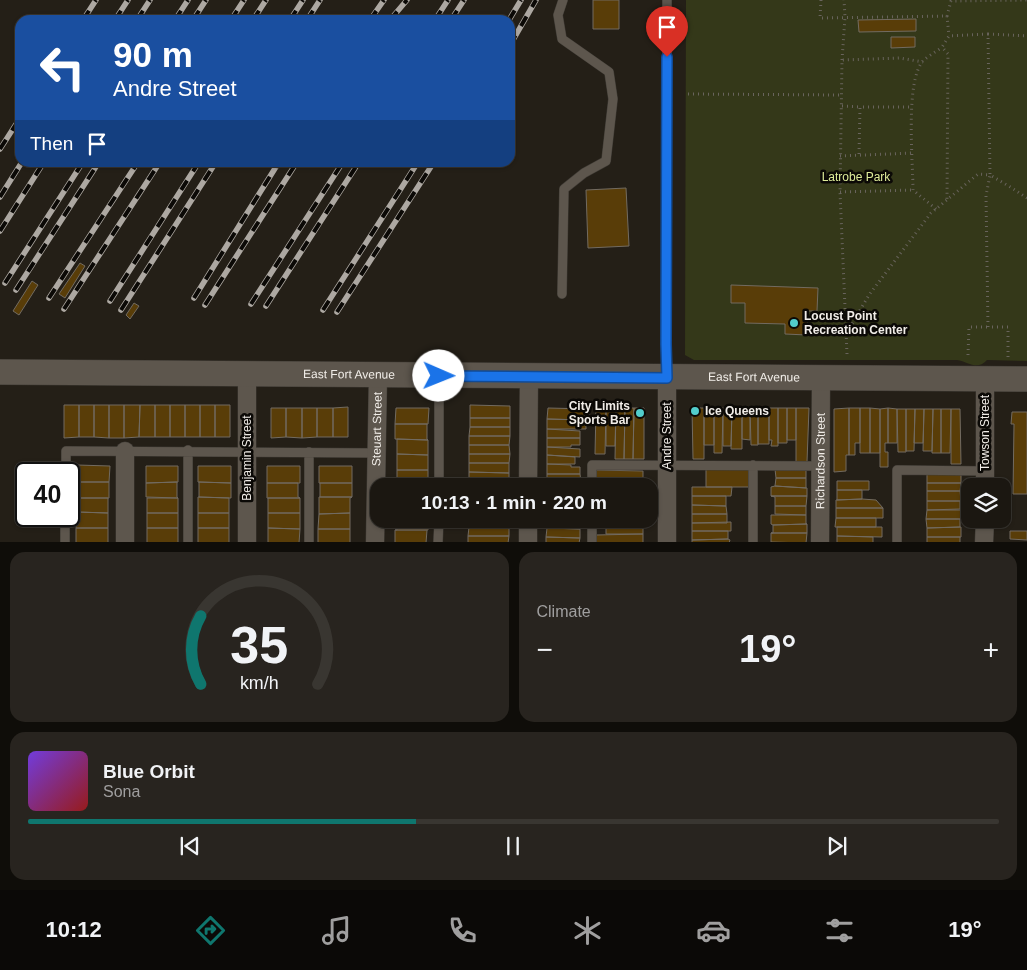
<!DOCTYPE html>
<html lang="en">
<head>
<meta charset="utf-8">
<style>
	:root { --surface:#1b1711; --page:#28241f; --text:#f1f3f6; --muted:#a09f9f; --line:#393631; --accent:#0f766e }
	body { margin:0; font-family:Helvetica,sans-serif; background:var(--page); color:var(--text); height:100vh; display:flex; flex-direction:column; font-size:19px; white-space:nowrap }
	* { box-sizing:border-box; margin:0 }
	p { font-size:16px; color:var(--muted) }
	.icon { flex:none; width:28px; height:28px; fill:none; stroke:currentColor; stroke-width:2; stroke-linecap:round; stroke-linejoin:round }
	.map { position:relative; height:542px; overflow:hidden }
	.side { display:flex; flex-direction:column; gap:10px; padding:10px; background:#0f0d09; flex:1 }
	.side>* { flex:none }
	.hud { position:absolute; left:15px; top:15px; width:500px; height:152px; border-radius:15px; box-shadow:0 1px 4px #0004,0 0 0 1px var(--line); background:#1a4fa0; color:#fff; overflow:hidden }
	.controls { position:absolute; left:961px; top:478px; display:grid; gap:10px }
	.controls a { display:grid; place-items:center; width:50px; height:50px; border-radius:10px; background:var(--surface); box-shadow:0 1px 4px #0004,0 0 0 1px var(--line); font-size:25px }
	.speed { position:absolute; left:15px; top:462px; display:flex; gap:10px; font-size:25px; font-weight:700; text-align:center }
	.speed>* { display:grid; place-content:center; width:65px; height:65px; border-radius:50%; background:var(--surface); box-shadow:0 1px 4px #0004,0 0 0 1px var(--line); line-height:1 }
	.speed .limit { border:2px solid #111; border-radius:8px; background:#fff; color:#111 }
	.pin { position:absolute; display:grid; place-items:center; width:42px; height:42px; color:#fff; margin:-51px -21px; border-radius:50% 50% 50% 0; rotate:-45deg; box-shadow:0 0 5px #0007 }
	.pin .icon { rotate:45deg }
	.me { position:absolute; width:55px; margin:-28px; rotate:91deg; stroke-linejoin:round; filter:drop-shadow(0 0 4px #0008) }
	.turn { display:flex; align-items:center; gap:18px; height:105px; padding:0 15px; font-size:22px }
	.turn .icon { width:65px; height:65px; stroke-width:2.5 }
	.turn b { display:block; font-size:35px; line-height:42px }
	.then { display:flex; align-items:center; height:48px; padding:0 15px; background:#0003; gap:10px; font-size:19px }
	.big { font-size:38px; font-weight:700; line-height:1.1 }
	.side .widget { flex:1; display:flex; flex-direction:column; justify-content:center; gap:8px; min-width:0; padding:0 18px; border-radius:15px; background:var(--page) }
	.side .dial { align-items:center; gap:0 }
	.dial svg { height:130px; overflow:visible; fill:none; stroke:var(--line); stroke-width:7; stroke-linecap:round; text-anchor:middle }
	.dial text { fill:var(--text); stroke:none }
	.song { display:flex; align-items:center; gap:15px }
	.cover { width:60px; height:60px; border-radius:8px; background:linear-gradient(135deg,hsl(260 70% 55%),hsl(0 70% 35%)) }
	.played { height:5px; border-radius:2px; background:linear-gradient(90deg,var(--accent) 40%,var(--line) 40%) }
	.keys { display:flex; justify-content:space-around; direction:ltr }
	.heat { display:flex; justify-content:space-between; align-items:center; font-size:28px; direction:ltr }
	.side .tiles { flex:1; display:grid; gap:10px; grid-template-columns:1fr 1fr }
	.widget:last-child { grid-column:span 2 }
	.trip { position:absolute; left:370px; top:478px; width:288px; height:50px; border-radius:15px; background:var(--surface); box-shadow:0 1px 4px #0004,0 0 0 1px var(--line); font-weight:700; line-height:50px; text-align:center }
	.menu { display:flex; height:80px; justify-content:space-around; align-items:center; background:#0b0907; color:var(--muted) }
	.menu .icon { width:35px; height:35px }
	.menu .current { color:var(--accent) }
	.menu b { font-size:22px; color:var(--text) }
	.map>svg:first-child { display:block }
	.green { fill:#343819 }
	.building { fill:#593d08; stroke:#726b61 }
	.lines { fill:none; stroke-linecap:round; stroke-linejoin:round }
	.lane-casing { stroke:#3f3b35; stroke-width:10 }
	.street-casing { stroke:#3f3b35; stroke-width:19 }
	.secondary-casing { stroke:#3f3b35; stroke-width:26 }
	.path { stroke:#69645d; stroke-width:3; stroke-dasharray:1 4; stroke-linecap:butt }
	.lane { stroke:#5d564d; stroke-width:9 }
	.street { stroke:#5d564d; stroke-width:18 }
	.secondary { stroke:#5d564d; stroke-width:25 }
	.rail-casing { stroke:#ada8a2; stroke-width:5.5 }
	.rail { stroke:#0b0906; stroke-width:4; stroke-dasharray:11; stroke-linecap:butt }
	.route-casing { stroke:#114b97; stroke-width:12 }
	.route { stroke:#1a73e8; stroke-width:9 }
	.poi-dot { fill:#52cdcc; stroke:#0b0906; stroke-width:2 }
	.labels { text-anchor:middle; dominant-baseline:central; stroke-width:5; stroke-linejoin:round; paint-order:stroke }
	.park-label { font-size:12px; fill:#deeb99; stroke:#0b0906 }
	.poi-label { font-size:12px; font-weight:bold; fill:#f1ede8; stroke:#0b0906; text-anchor:start }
	.street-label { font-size:12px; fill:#f1ede8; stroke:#0b0906 }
</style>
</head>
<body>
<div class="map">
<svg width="1027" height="543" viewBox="0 0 1027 543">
	<rect width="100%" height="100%" fill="#241f17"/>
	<path class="green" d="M686 0H1027V361L987 360C977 371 969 362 957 360H694L685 355Z"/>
	<path class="building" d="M593 0H619V29H593Z
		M916 19V31L859 32 858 20Z
		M891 37H915V47L891 48Z
		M626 188 629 246 588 248 586 190Z
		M80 263 85 266 65 298 59 294Z
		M32 281 38 285 19 315 13 311Z
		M731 285 818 288 817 311H808L807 335 785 334V324L745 323V303H731Z
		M134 303 139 306 130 319 126 315Z
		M64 405H79V437L64 438Z
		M79 405H94V437H79Z
		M94 405H109V438L94 437Z
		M109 405H124V438H109Z
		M124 405H140L139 437 124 438Z
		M140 405H155V437H139Z
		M155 405H170V437H155Z
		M170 405H185V437H170Z
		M185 405H200V437H185Z
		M200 405H215V437H200Z
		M215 405H230V437H215Z
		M470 405 510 406V418H470Z
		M348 407V437H333V408Z
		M271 408H286V437L271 438Z
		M286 408H302V438L286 437Z
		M302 408H317V437L302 438Z
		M317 408H333V437H317Z
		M396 408H429L428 424H395Z
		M548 408 589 409V415H584V420L547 419Z
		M596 408H606L605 454H595Z
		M606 408H616L615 446H606Z
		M616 408H625L624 459H615Z
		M625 408H634L633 459H624Z
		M634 408H644V459H633Z
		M692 408H704V459H693Z
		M704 408H714V445H704Z
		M714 408H723L722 453H714Z
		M723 408H732L731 446H723Z
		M732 408 742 409V449H731Z
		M769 408V444H758V409Z
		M769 408H778V446H771L772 440H769Z
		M778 408H787V443H778Z
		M787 408H796V440H787Z
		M796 408H809L807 462H796Z
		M849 408V455H846V471L834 472V409Z
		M849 408H860V443H855V455H849Z
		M860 408H870V453H860Z
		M870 408 880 409V453H870Z
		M888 408V443H885V452H888V467H880V409Z
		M888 408 897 409V443H888Z
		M742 409H750V440L742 439Z
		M750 409H758V445H751Z
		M897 409H906V452H898Z
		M906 409H915L914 451H906Z
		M915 409H924L923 443H914Z
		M924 409H933L932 451H923Z
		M933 409H941V453H932Z
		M941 409H951L950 453H941Z
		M951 409H960L961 464H951Z
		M1012 412H1027V494H1013L1014 424H1011Z
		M470 418H510V427H470Z
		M547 419 586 420V429H547Z
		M395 424H427V439L428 440 395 439Z
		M470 427H510V436H469Z
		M547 429 580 431V438H547Z
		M469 436H510L509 445H469Z
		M547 438H580V445H571V447H547Z
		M397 439 428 440V455L397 454Z
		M469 445H509L510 454H469Z
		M547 447 580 449V457L547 455Z
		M397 454 428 455V470H397Z
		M469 454H510L509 463H469Z
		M547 455 575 457V464H547Z
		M469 463H509V473L469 472Z
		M547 464 571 465V467H580V474H547Z
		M77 465 110 466 109 482H76Z
		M146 466H178V482L146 483Z
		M198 466H231V483L198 482Z
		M267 466H300V483H267Z
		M319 466H352V483H319Z
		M706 469H750V487H706Z
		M775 469H806V478H776Z
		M397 470H428V485H397Z
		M596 470 643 471V486H596Z
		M469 472 509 473V481H469Z
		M547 474H580L581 482 547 483Z
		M927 474H961V483H927Z
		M776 478H806V488L775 486Z
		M469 481H509V486H469Z
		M837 481H869V490H837Z
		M78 482H109V498H77L78 497Z
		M177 482V497L178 498 146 497V483Z
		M199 482 231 483V498L199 497Z
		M267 483H298V497L300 498H267Z
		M320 483H352V497H320Z
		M546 483H571V486H580H546Z
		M927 483H961L960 491H927Z
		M775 486 807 488V496H771V487Z
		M692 487H732L731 496H692Z
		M837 490H862V499L837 500Z
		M927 491H960L961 501H927Z
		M692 496H726V506L692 505Z
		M771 496H807L806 506H775V497Z
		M198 497 229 498V513H198Z
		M319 497H352L350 498V513L319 514Z
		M77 498H108V513L77 512Z
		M147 498H178V513H147Z
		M268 498H300V513H268Z
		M862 499 876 500 883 508H836V500Z
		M927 501H960V509L927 510Z
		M692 505 726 506 727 514H692Z
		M775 506H806V515L775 514Z
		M836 508H883V518H836Z
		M927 510H961V519H926Z
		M77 512 108 513V528H76Z
		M147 513H178V528H147Z
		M198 513H229V528H198Z
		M268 513H300V529L268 528Z
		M350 513V529H318L319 514Z
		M692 514H727V523H692Z
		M771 515H806V524H807L773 525 771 524Z
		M836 518H876V527H835Z
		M397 519H428V530H395H397Z
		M468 519H509V527H469Z
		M546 519 570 520V522H580V529L547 528Z
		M611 519H642L643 526H606L611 524Z
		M926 519H960V527L927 528Z
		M731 522V531H692V523Z
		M807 524V533H771H773V525Z
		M606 526H643V534H606Z
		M469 527H509V536H468Z
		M837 527H882V537L837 536Z
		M961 527V537H927V528Z
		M76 528H108V543H76Z
		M147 528H178V543H147Z
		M198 528H229V543H198Z
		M268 528 300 529 299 543H268Z
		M547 528 580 529V538L546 537Z
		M318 529H350V543H318Z
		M395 530H427L426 543H395Z
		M692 531H728V539L692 540Z
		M1010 531H1027V540L1010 539Z
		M771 533H807L806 543 771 542Z
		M643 534V543H596V535Z
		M468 536H509L508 543H468Z
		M837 536 873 537V543H837Z
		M546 537 580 538 579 543H546Z
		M927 537H960V543H927Z
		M692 540 728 539 730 540 729 543H692Z"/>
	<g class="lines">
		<g class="lane-casing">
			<path id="lane" d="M562 294 564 189 584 173 606 161 613 99 609 72 562 39 558 15 563 0
				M667 375V0
				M753 465V543
				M66 474V451L377 453
				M439 486V376
				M592 486V465L820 466
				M65 543V516
				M188 543V450
				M309 543V452
				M438 543 439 519
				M592 543V519
				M897 543V470L985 471"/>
		</g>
		<g class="street-casing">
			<g id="street">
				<path d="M247 374V543"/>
				<path d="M125 451V543"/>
				<path d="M528 486 529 376"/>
				<path d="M985 486V379"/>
				<path id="s1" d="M375 543 378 375"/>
				<path d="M528 543V519"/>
				<path d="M667 543V378"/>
				<path id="s2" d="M820 543 821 378"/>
				<path d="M984 543 985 519"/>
			</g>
		</g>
		<g class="secondary-casing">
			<g id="secondary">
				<path id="s3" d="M0 372 1027 379"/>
			</g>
		</g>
		<path class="path" d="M821 0 820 18 947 16 951 1 1027 0
			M947 16 949 36
			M988 34 1027 36
			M842 60 845 17 844 0
			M688 94 842 95
			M842 106 860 107
			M859 154 860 107H912
			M840 156 912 153
			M840 192 913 190
			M936 209 913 190C913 162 905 81 923 61 928 56 936 52 942 47
			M847 332 869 295 931 213 936 209 978 174 990 175 988 34 949 36 942 47 948 54 947 200
			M847 354 840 192 842 60 900 58 923 62
			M968 355 969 327H988
			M1008 357V327H988L986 196 990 175 1012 188 1027 198"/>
		<use href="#lane" class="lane"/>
		<use href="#street" class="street"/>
		<use href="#secondary" class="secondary"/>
		<g class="rail-casing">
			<path id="rail" d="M83 20 96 0
				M115 20 128 0
				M137 20 150 0
				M175 20 188 0
				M193 20 206 0
				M231 20 244 0
				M253 20 266 0
				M290 20 303 0
				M307 20 320 0
				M370 20 384 0
				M390 20 407 0
				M435 20 448 0
				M451 20 464 0
				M509 20 521 0
				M510 45 536 0
				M0 149 20 118
				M0 197 22 162
				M0 231 44 162
				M5 283 83 162
				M16 290 99 162
				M49 298 138 162
				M194 298 279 162
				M110 301 199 162
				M251 304 343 162
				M205 305 297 162
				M266 306 359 162
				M64 309 160 162
				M121 310 216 162
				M323 310 418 162
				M337 312 434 162"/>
		</g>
		<use href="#rail" class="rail"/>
	</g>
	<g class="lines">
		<g class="route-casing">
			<path id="route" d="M439 376 667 378 666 344 667 57"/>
		</g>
		<use href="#route" class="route"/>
	</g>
	<g class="poi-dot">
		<circle cx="794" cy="323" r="5"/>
		<circle cx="695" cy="411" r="5"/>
		<circle cx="640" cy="413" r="5"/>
	</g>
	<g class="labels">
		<g class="park-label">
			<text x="856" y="177">Latrobe Park</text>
		</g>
		<g class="poi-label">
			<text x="804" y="316">Locust Point<tspan x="804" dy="14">Recreation Center</tspan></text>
			<text x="630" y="406" text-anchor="end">City Limits<tspan x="630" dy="14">Sports Bar</tspan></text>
			<text x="705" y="411">Ice Queens</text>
		</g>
		<g class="street-label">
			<text stroke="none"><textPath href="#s3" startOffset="349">East Fort Avenue</textPath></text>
			<text stroke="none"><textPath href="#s3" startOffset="754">East Fort Avenue</textPath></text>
			<text stroke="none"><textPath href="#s1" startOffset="114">Steuart Street</textPath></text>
			<text transform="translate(985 433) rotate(-90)">Towson Street</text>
			<text transform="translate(667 436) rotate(-90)">Andre Street</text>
			<text transform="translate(247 458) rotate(-90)">Benjamin Street</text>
			<text stroke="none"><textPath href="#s2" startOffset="82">Richardson Street</textPath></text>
		</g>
	</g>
</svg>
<div class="controls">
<a><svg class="icon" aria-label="layers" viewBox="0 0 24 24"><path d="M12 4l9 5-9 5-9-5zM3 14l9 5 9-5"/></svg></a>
</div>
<div class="speed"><div class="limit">40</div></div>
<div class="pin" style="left:667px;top:57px;background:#d93025"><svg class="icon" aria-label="arrive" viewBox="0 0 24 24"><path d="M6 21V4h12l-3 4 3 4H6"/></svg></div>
<svg class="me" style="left:439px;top:376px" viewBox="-20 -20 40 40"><circle r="19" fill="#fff"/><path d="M0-13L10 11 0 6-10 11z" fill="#1a73e8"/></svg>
<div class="trip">10:13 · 1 min · 220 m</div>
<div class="hud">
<div class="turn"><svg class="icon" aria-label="left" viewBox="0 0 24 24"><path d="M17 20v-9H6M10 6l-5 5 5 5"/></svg><div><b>90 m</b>Andre Street</div></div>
<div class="then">Then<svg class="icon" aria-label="arrive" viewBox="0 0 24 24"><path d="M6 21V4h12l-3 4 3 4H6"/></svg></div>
</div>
</div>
<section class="side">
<div class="tiles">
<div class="widget dial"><svg viewBox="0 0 100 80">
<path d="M14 69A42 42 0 1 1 86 69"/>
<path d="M14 69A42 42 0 0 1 14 27" stroke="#0f766e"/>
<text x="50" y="56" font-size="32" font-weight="700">35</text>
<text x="50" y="72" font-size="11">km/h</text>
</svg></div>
<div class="widget"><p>Climate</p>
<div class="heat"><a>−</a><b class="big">19°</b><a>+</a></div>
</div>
<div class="widget">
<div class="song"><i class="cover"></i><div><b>Blue Orbit</b><p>Sona</p></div></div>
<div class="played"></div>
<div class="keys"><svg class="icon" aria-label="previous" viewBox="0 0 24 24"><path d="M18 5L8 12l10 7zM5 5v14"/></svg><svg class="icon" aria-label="pause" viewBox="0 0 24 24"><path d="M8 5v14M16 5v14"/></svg><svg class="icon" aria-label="next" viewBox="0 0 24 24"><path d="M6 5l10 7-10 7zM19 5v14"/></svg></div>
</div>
</div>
</section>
<nav class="menu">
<b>10:12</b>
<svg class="icon current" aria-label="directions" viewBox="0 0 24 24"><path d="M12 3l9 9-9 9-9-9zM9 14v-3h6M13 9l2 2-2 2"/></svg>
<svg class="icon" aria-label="music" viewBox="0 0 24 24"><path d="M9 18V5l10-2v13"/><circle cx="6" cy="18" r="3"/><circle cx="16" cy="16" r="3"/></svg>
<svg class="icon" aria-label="phone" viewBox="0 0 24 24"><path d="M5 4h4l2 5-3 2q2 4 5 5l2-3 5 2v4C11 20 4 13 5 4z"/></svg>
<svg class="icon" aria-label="climate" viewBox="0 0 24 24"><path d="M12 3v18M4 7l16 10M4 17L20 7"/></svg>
<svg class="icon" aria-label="car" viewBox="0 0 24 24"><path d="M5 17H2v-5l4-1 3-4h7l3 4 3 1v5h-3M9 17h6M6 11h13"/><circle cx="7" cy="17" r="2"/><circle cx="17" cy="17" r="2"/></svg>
<svg class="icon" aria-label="filters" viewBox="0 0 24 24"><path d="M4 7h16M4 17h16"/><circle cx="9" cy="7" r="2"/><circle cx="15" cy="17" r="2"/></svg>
<b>19°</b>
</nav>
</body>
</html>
